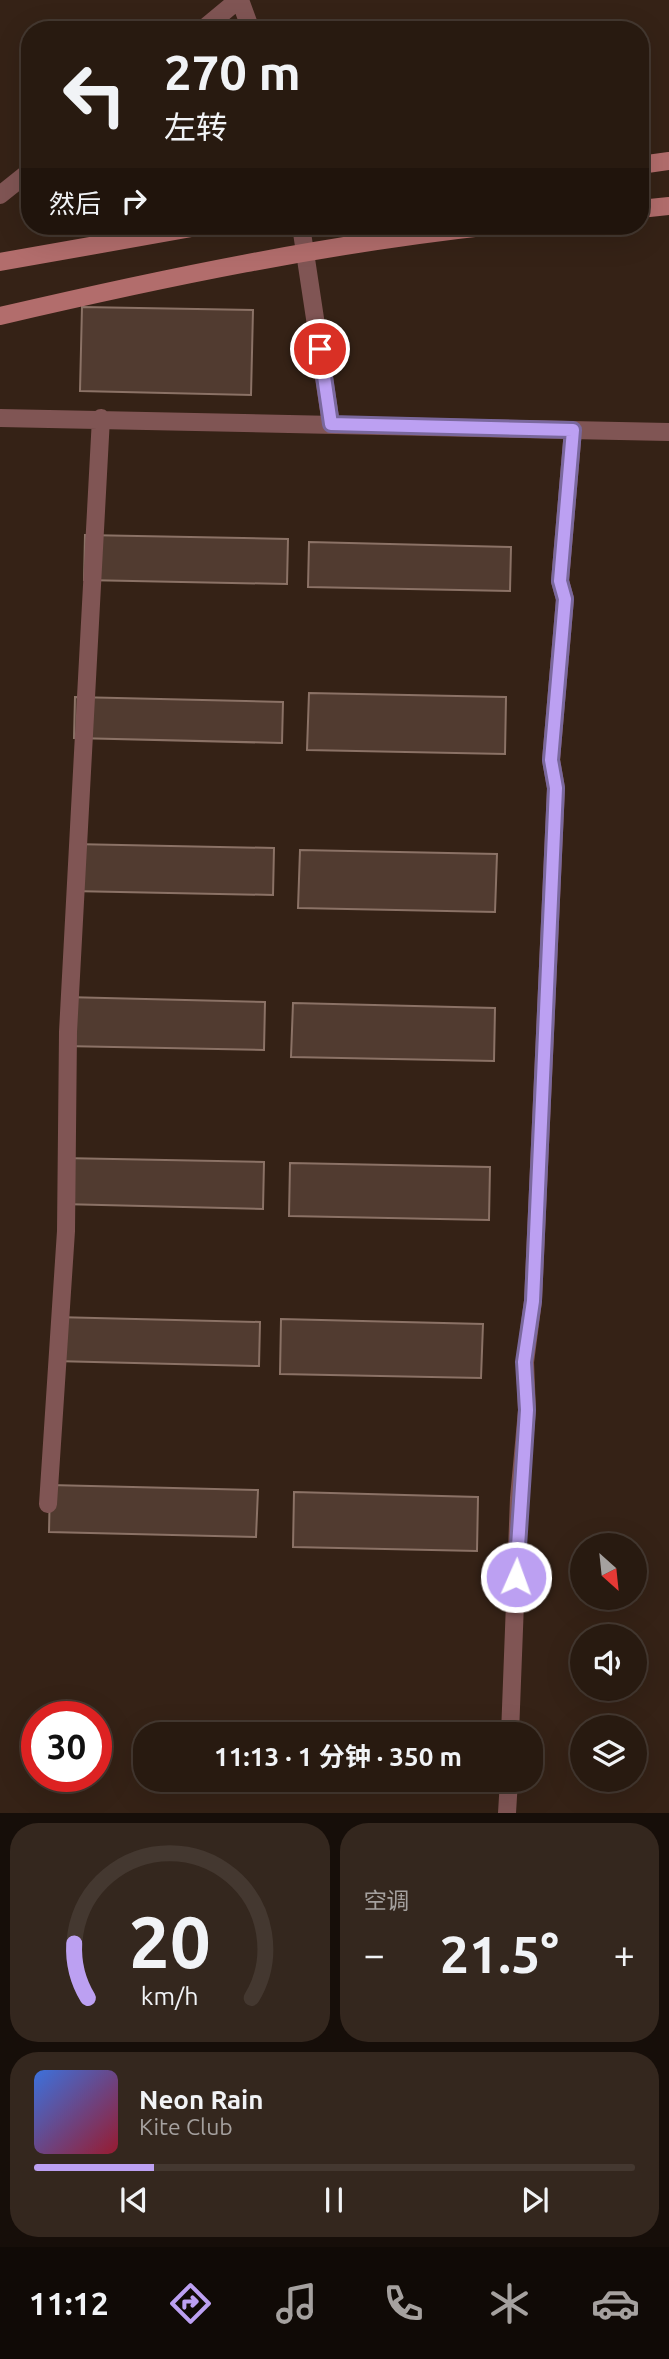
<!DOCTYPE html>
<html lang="zh">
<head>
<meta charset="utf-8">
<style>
	:root { --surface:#281a10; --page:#34271e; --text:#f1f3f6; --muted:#a5a19f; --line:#443830; --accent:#bca0f2 }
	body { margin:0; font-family:Ubuntu,"Noto Sans SC",sans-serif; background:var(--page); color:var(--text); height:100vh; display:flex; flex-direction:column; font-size:26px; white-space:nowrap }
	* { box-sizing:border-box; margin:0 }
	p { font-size:23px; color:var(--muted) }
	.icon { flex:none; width:38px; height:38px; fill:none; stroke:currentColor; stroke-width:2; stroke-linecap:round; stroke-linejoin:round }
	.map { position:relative; height:1813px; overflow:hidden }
	.panel { display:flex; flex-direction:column; gap:10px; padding:10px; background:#160e09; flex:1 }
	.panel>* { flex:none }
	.guide { position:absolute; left:21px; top:21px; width:628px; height:214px; border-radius:28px; box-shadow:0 7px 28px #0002,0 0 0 2px var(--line); background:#281a10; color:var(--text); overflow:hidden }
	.needle { width:46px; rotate:153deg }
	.controls { position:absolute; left:570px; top:1533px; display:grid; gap:14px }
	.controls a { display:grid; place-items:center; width:77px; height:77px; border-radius:50%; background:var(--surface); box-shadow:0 7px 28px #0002,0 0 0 2px var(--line); font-size:35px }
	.speed { position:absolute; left:21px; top:1701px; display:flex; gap:14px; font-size:35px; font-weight:700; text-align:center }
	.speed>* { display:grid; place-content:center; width:91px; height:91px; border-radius:50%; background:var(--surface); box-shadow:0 7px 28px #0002,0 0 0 2px var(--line); line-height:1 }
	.speed .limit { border:10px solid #d22; background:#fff; color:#111 }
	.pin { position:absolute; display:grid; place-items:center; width:60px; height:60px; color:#fff; margin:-30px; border:4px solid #fff; border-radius:50%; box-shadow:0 2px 7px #0007 }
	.me { position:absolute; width:77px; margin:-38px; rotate:2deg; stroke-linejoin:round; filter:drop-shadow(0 0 5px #0008) }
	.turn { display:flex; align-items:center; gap:24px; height:147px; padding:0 28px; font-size:32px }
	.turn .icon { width:91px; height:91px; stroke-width:2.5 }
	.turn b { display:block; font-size:49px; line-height:60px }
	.then { display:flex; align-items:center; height:66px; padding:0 28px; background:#0003; gap:14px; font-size:26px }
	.big { font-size:52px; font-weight:700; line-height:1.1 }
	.panel .tile { flex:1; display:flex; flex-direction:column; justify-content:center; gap:10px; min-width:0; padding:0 24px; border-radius:28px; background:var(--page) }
	.panel .dial { align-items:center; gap:0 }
	.dial svg { height:182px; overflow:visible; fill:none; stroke:var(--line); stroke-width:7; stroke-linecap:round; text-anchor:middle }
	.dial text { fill:var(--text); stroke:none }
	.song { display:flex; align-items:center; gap:21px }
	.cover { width:84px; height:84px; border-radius:10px; background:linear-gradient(135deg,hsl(220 70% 55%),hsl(350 70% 35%)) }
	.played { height:7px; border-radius:4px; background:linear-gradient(90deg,var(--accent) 20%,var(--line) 20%) }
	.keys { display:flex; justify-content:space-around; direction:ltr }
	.heat { display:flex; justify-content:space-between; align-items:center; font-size:38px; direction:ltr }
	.panel .tiles { flex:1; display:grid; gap:10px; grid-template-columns:1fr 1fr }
	.tile:last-child { grid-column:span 2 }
	.trip { position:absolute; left:133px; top:1722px; width:410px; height:70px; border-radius:28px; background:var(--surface); box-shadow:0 7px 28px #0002,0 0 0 2px var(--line); font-weight:700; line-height:70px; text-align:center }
	.tab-bar { display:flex; height:112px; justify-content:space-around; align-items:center; background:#100a06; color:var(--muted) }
	.tab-bar .icon { width:49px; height:49px }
	.tab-bar .selected { color:var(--accent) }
	.tab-bar b { font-size:32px; color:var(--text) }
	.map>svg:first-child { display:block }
	.building { fill:#513b30; stroke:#8b7266; stroke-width:2 }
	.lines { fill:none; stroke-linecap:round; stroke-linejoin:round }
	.street { stroke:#805554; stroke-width:18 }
	.secondary { stroke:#b26d6c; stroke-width:18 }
	.route-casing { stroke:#7a689d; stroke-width:18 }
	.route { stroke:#bca0f2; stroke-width:12 }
</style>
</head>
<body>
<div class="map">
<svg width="669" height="1813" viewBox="0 0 669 1813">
	<rect width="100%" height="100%" fill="#352216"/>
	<path class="building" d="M82 307 253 310 251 395 80 391Z
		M85 535 288 539 287 584 84 580Z
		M309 542 511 547 510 591 308 587Z
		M309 693 506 697 505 754 307 750Z
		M75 697 283 702 282 743 74 738Z
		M73 844 274 848 273 895 71 891Z
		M300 850 497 854 495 912 298 908Z
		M65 997 265 1002 264 1050 63 1046Z
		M293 1003 495 1008 494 1061 291 1057Z
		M62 1158 264 1162 263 1209 61 1204Z
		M290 1163 490 1167 489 1220 289 1216Z
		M55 1317 260 1322 259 1366 54 1361Z
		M281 1319 483 1324 481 1378 280 1374Z
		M50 1485 258 1490 256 1537 49 1532Z
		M294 1492 478 1497 477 1551 293 1547Z"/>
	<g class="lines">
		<path class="street" d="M240 0 251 30
			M202 30 238 0
			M0 195 30 171
			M301 226 331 424
			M0 418 669 432
			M48 1504 66 1231 68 1032 101 418
			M510 1734 519 1498 527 1410 525 1362 533 1301 556 788 551 760 565 599 560 581 573 430
			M507 1813 509 1780"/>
		<path class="secondary" d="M640 165 669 161
			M640 209 669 206
			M0 262 203 226
			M0 316C163 278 326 244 492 226"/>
	</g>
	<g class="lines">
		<g class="route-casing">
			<path id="route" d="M320 349 331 424 573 430 560 581 565 599 551 760 556 788 533 1301 524 1362 527 1410 516 1577"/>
		</g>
		<use href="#route" class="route"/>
	</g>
</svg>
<div class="controls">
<a><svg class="needle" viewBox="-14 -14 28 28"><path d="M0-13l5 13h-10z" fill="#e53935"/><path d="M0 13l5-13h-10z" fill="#a5a19f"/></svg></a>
<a><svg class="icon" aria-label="sound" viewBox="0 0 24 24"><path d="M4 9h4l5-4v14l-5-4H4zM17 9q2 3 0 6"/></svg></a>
<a><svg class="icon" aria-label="layers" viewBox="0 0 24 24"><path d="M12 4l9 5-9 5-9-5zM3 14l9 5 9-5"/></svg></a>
</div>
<div class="speed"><div class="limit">30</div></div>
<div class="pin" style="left:320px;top:349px;background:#d93025"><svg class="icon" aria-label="arrive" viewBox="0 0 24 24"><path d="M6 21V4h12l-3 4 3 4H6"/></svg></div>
<svg class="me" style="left:516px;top:1577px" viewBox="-20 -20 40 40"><circle r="17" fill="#bca0f2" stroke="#fff" stroke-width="3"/><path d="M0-11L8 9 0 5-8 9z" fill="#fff"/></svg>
<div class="trip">11:13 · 1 分钟 · 350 m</div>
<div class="guide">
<div class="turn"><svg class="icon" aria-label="left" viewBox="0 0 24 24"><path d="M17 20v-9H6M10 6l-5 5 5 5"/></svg><div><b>270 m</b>左转</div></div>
<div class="then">然后<svg class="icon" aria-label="right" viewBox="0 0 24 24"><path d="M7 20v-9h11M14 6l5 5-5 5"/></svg></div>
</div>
</div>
<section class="panel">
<div class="tiles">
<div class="tile dial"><svg viewBox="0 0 100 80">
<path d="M14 69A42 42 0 1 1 86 69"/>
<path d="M14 69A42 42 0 0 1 8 45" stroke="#bca0f2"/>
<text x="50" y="56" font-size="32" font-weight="700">20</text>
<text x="50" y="72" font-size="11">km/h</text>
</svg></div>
<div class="tile"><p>空调</p>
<div class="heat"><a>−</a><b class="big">21.5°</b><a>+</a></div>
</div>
<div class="tile">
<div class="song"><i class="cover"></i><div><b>Neon Rain</b><p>Kite Club</p></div></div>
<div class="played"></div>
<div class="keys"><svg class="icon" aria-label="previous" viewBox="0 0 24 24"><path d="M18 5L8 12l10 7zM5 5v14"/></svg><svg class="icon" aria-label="pause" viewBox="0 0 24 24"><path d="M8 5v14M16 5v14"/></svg><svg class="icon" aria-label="next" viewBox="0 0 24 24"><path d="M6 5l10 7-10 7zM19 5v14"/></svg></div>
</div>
</div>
</section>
<nav class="tab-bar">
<b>11:12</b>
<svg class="icon selected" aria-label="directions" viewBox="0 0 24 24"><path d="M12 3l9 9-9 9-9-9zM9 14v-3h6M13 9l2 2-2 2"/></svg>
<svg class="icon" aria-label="music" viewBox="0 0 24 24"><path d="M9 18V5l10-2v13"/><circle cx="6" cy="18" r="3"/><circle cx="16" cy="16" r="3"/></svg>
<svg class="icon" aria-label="phone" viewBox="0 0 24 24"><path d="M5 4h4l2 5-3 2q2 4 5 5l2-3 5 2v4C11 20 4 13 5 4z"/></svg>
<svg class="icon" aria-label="climate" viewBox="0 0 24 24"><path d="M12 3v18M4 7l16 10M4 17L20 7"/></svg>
<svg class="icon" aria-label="car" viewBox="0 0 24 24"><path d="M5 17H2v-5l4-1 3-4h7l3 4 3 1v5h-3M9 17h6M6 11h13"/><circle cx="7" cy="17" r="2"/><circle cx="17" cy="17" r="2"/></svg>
</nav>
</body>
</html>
